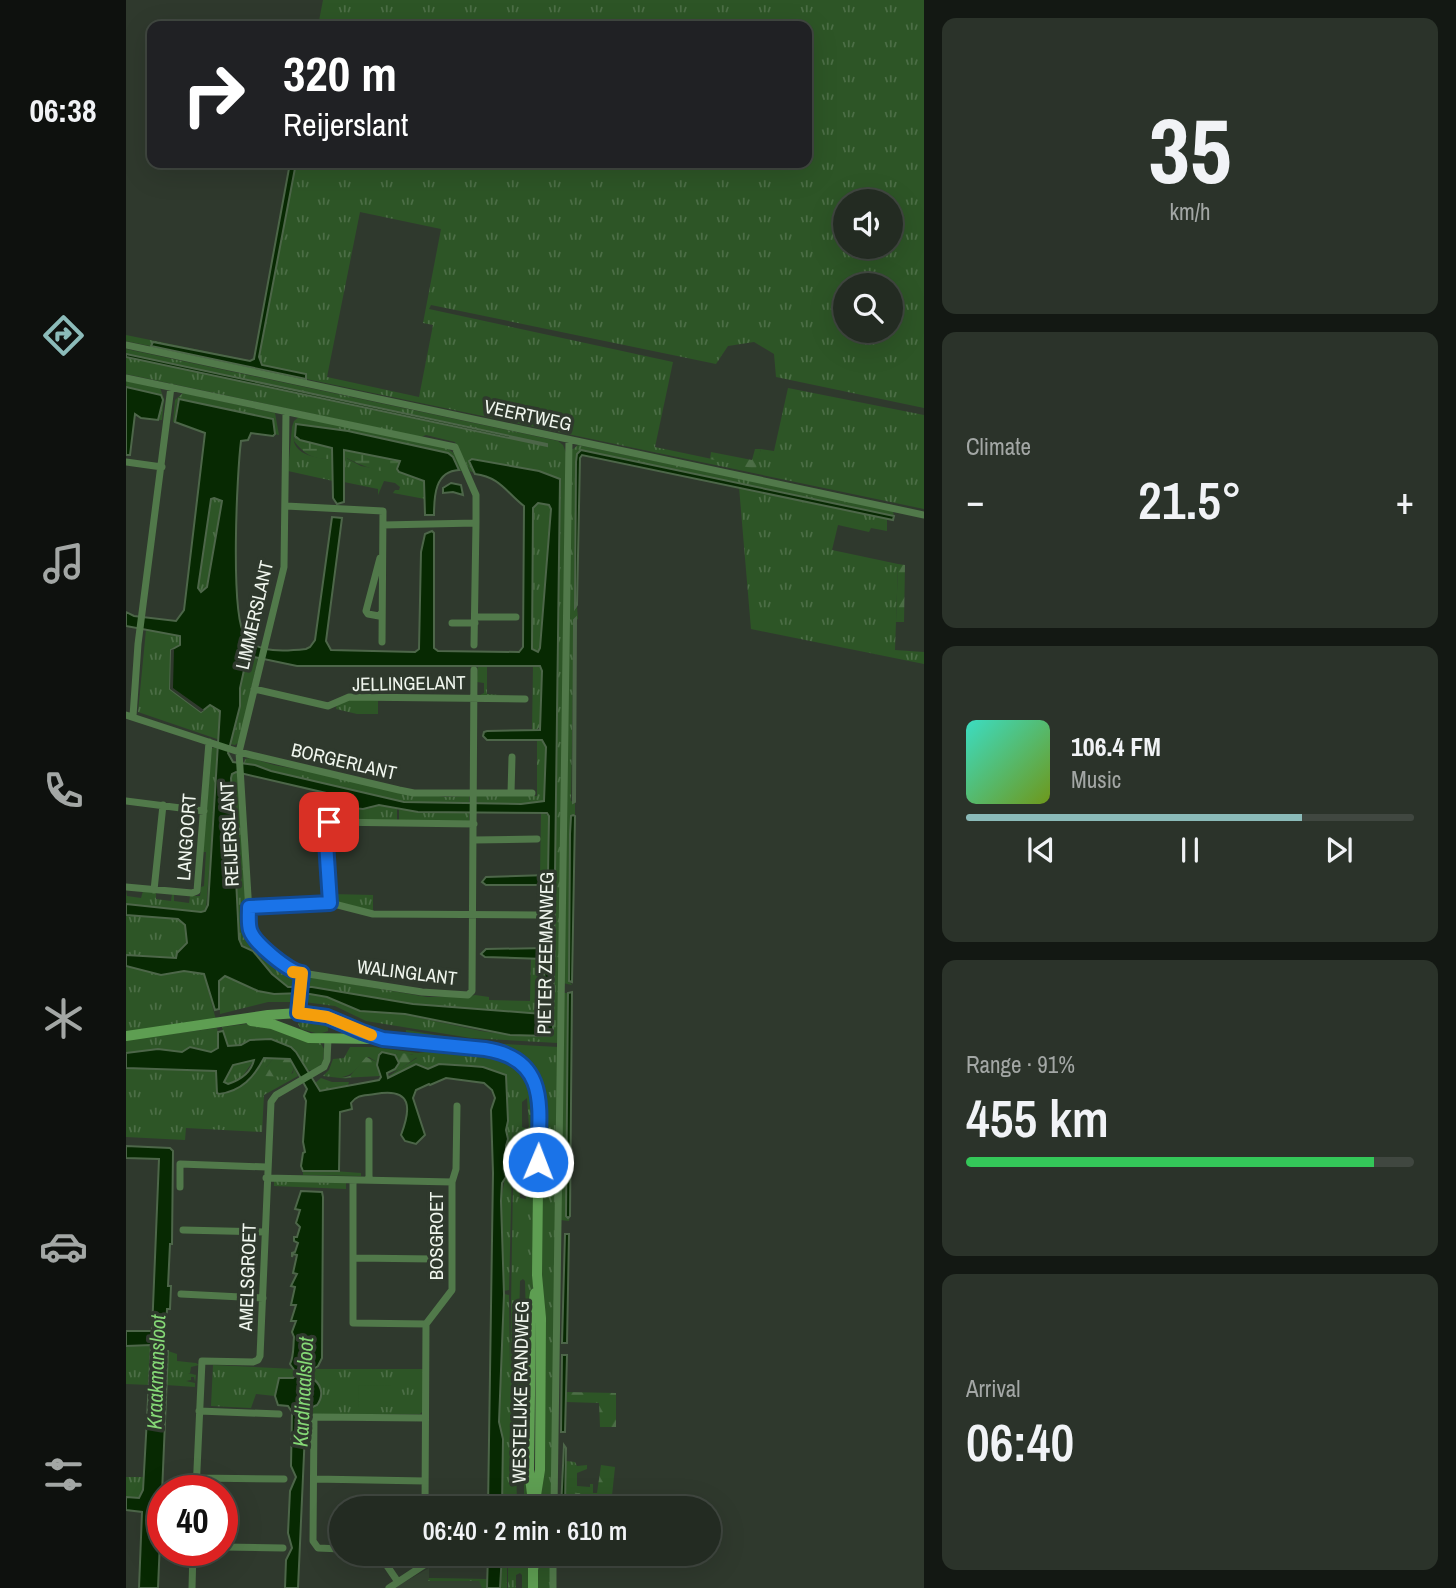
<!DOCTYPE html>
<html lang="en">
<head>
<meta charset="utf-8">
<style>
	:root { --surface:#232b22; --page:#2b332a; --text:#f1f3f6; --muted:#a3a7a5; --line:#404740; --accent:#8bbbb9 }
	body { margin:0; font-family:"Archivo Narrow",sans-serif; background:var(--page); color:var(--text); height:100vh; display:flex; flex-direction:column; font-size:26px; white-space:nowrap }
	* { box-sizing:border-box; margin:0 }
	p { font-size:23px; color:var(--muted) }
	.icon { flex:none; width:38px; height:38px; fill:none; stroke:currentColor; stroke-width:2; stroke-linecap:round; stroke-linejoin:round }
	.map { position:relative; flex:1; overflow:hidden }
	.sheet { display:flex; flex-direction:column; gap:18px; padding:18px; background:#131813; width:532px }
	.sheet>* { flex:none }
	.hud { position:absolute; left:21px; top:21px; width:665px; height:147px; border-radius:14px; box-shadow:0 7px 28px #0002,0 0 0 2px var(--line); background:#202124; color:#fff; overflow:hidden }
	.controls { position:absolute; left:707px; top:189px; display:grid; gap:14px }
	.controls a { display:grid; place-items:center; width:70px; height:70px; border-radius:50%; background:var(--surface); box-shadow:0 7px 28px #0002,0 0 0 2px var(--line); font-size:35px }
	.speed { position:absolute; left:21px; top:1475px; display:flex; gap:14px; font-size:35px; font-weight:700; text-align:center }
	.speed>* { display:grid; place-content:center; width:91px; height:91px; border-radius:50%; background:var(--surface); box-shadow:0 7px 28px #0002,0 0 0 2px var(--line); line-height:1 }
	.speed .limit { border:10px solid #d22; background:#fff; color:#111 }
	.pin { position:absolute; display:grid; place-items:center; width:60px; height:60px; color:#fff; margin:-30px; border-radius:14px; box-shadow:0 4px 10px #0006 }
	.me { position:absolute; width:77px; margin:-38px; rotate:1deg; stroke-linejoin:round; filter:drop-shadow(0 0 5px #0008) }
	.turn { display:flex; align-items:center; gap:24px; height:147px; padding:0 21px; font-size:32px }
	.turn .icon { width:91px; height:91px; stroke-width:2.5 }
	.turn b { display:block; font-size:49px; line-height:60px }
	.big { font-size:52px; font-weight:600; line-height:1.1 }
	.sheet .widget { flex:1; display:flex; flex-direction:column; justify-content:center; gap:10px; min-width:0; padding:0 24px; border-radius:14px; background:var(--page) }
	.sheet .dial { align-items:center; gap:0 }
	.dial b { font-size:91px; line-height:1 }
	.song { display:flex; align-items:center; gap:21px }
	.cover { width:84px; height:84px; border-radius:10px; background:linear-gradient(135deg,hsl(170 70% 55%),hsl(80 70% 35%)) }
	.played { height:7px; border-radius:4px; background:linear-gradient(90deg,var(--accent) 75%,var(--line) 75%) }
	.keys { display:flex; justify-content:space-around; direction:ltr }
	.heat { display:flex; justify-content:space-between; align-items:center; font-size:38px; direction:ltr }
	.charge { height:10px; border-radius:5px; background:linear-gradient(90deg,#34c759 91%,var(--line) 0) }
	.trip { position:absolute; left:203px; top:1496px; width:392px; height:70px; border-radius:35px; background:var(--surface); box-shadow:0 7px 28px #0002,0 0 0 2px var(--line); font-weight:600; line-height:70px; text-align:center }
	main { display:flex; flex:1; min-height:0 }
	.tab-bar { display:flex; flex-direction:column; width:126px; justify-content:space-around; align-items:center; background:#0e110e; color:var(--muted) }
	.tab-bar .icon { width:49px; height:49px }
	.tab-bar .on { color:var(--accent) }
	.tab-bar b { font-size:32px; color:var(--text) }
	.map>svg:first-child { display:block }
	.built { fill:#354432 }
	.grass { fill:url(#grass-tufts); fill-rule:evenodd }
	.forest { fill:url(#forest-firs) }
	.wetland { fill:url(#wetland-marsh) }
	.park { fill:#2d5526 }
	.water { fill:#072902; stroke:#4d6649; stroke-width:2; fill-rule:evenodd }
	.pier { fill:#2f392d }
	.lines { fill:none; stroke-linecap:round; stroke-linejoin:round }
	.street { stroke:#51794a; stroke-width:7 }
	.secondary { stroke:#5e9e52; stroke-width:10 }
	.route-casing { stroke:#114b97; stroke-width:18 }
	.route { stroke:#1a73e8; stroke-width:12 }
	.slow { stroke:#f59e0b; stroke-width:12 }
	.labels { text-anchor:middle; dominant-baseline:central; stroke-width:7; stroke-linejoin:round; paint-order:stroke }
	.street-label { font-size:19px; fill:#f0f6ee; stroke:#2f392d }
	.water-label { font-size:21px; font-style:italic; fill:#85d876; stroke:#2f392d }
</style>
</head>
<body>
<main>
<nav class="tab-bar">
<b>06:38</b>
<svg class="icon on" aria-label="directions" viewBox="0 0 24 24"><path d="M12 3l9 9-9 9-9-9zM9 14v-3h6M13 9l2 2-2 2"/></svg>
<svg class="icon" aria-label="music" viewBox="0 0 24 24"><path d="M9 18V5l10-2v13"/><circle cx="6" cy="18" r="3"/><circle cx="16" cy="16" r="3"/></svg>
<svg class="icon" aria-label="phone" viewBox="0 0 24 24"><path d="M5 4h4l2 5-3 2q2 4 5 5l2-3 5 2v4C11 20 4 13 5 4z"/></svg>
<svg class="icon" aria-label="climate" viewBox="0 0 24 24"><path d="M12 3v18M4 7l16 10M4 17L20 7"/></svg>
<svg class="icon" aria-label="car" viewBox="0 0 24 24"><path d="M5 17H2v-5l4-1 3-4h7l3 4 3 1v5h-3M9 17h6M6 11h13"/><circle cx="7" cy="17" r="2"/><circle cx="17" cy="17" r="2"/></svg>
<svg class="icon" aria-label="filters" viewBox="0 0 24 24"><path d="M4 7h16M4 17h16"/><circle cx="9" cy="7" r="2"/><circle cx="15" cy="17" r="2"/></svg>
</nav>
<div class="map">
<svg width="798" height="1588" viewBox="0 0 798 1588">
	<defs>
		<pattern id="grass-tufts" width="24" height="20" patternUnits="userSpaceOnUse" patternTransform="scale(1.75)"><rect width="24" height="20" fill="#2d5526"/><path d="M3 7l-1-3M5 7V3M7 7l1-3M15 17l-1-3M17 17v-4M19 17l1-3" fill="none" stroke="#4c6e46"/></pattern>
		<pattern id="forest-firs" width="22" height="20" patternUnits="userSpaceOnUse" patternTransform="scale(1.75)"><rect width="22" height="20" fill="#2d5526"/><path d="M5 1l3.5 6h-7zM16 11l3.5 6h-7z" fill="#4c6e46"/></pattern>
		<pattern id="wetland-marsh" width="20" height="14" patternUnits="userSpaceOnUse" patternTransform="scale(1.75)"><rect width="20" height="14" fill="#2d5526"/><path d="M1 5h8M5 5V1M11 12h8M15 12V8" fill="none" stroke="#4c6e46"/></pattern>
	</defs>
	<rect width="100%" height="100%" fill="#2f392d"/>
	<path class="built" d="M303 1568V1578L361 1579V1588H268Z"/>
	<path class="grass" d="M197 0H798V408L650 377 648 354 628 342 602 346 590 364 305 305 303 309 547 362 529 447 629 468 635 449 648 451 662 388 798 415V509L0 341V335L127 361 165 163H681V26H192ZM719 201H765V247H719ZM234 212 315 229 297 323 307 325 293 397 201 377ZM719 285H765V331H719Z
		M0 349 432 441 437 445 440 453 432 1043 345 1038 240 1021 209 1006 178 1002V993L355 1031 384 1035 421 1037 427 1032 434 479 414 472 346 459 343 461 348 473 344 471 329 442 300 435 295 437 0 374V357L421 444 0 354Z
		M0 381 34 388 38 399 36 420H32L37 400 35 395 0 387Z
		M57 393 149 413 153 435 149 434V430L51 402 49 422H47L49 400Z
		M173 417 321 448 330 455 336 471H332L327 457 322 453 222 431 170 424C170 428 167 438 168 442 172 456 194 459 207 459V481L162 471 166 427 168 421Z
		M452 445 767 511 768 516 462 451 455 450 450 456 448 606 451 607 452 619 448 620 445 801 449 802V815L445 816 444 834 443 981 446 985 437 983 446 450Z
		M220 458 235 466 292 477 298 481 299 499 267 493 269 490H273L274 487 269 483 258 481 252 495V489L218 482V460Z
		M613 487 761 519V531L745 528 743 532 712 525 706 550 772 564 769 650 798 652V664L625 629Z
		M88 498 96 500 81 587 76 592 72 588 85 499Z
		M412 503 423 505 425 509 414 649 412 652 406 650 407 508Z
		M20 630 54 636 55 644 48 648 78 710 84 705 94 711V740L12 712Z
		M123 658H132L113 742 109 745 104 744C109 733 112 719 114 706 116 691 113 670 123 658Z
		M352 664 361 665V694L375 695H354L358 693V683L351 682Z
		M407 665 414 666 416 671 415 725 410 731H406Z
		M221 700H252V714H231L210 709 211 704Z
		M411 740H416L420 747 418 801 416 803H351V796H411Z
		M90 747 93 748 80 909 75 912 0 904V890L1 896 15 898 17 891 30 893V899L45 901 46 894 48 895V901L63 903 64 896H74L75 887 78 886 80 852H77L86 748Z
		M125 758 148 765 318 797 343 796V804L278 802 265 800 118 764 119 759Z
		M111 772 122 933 159 971 171 978V988C151 986 142 967 129 953 123 947 117 948 113 939L105 778 107 773Z
		M189 790 201 794 211 806 227 808 228 816 229 808 242 809 253 805 271 809V821L193 818Z
		M273 810 343 811V822L273 821Z
		M415 812 423 816V873L420 877H414Z
		M414 885H419L423 888 422 945 420 949 414 950Z
		M205 894 247 895V911L210 902Z
		M0 915 51 919 59 925 61 943 51 953V958L0 955Z
		M405 958H416L420 962 419 1008 413 1016 287 1004 179 987 180 980 184 977 301 997H341L349 995 363 997V1000L404 1001Z
		M0 966 35 975 58 971 78 974 90 1020 0 1032Z
		M96 976C111 977 121 988 135 991 147 995 158 993 171 994L170 1002H142L94 1014 92 983Z
		M437 993H442L440 1216 442 1218 444 1216 443 1221 434 1220Z
		M177 1019 202 1024V1031L193 1034 175 1029 172 1024Z
		M120 1024 134 1025 194 1042 198 1049 197 1063 186 1071 184 1070 181 1071 167 1048 148 1040H126L108 1046 100 1045 96 1027Z
		M91 1028 93 1036 92 1048 85 1052 68 1047 56 1052 32 1049 0 1053V1040Z
		M280 1030 360 1043 432 1047 426 1508H411L417 1093C407 1039 364 1046 320 1043 310 1042 299 1038 288 1036V1034L280 1032Z
		M224 1047H247L292 1053 314 1050 370 1054 392 1066 405 1085 410 1120 407 1286 404 1318 402 1471 404 1508H376L377 1439 373 1422 378 1294 383 1295 384 1369 387 1183 393 1184 394 1198 400 1199 401 1174 397 1172 394 1174 393 1164 388 1165 387 1125 383 1290 377 1291 375 1201 382 1160 380 1084 310 1065 302 1069 295 1065 261 1077 291 1058 286 1054 253 1055 251 1062 243 1057C232 1063 230 1075 216 1077L223 1079 197 1076 203 1070 207 1059 218 1058ZM401 1098 403 1127 401 1129 396 1127V1102ZM397 1279 399 1281 400 1318 396 1323 393 1319 394 1281ZM395 1457 398 1462V1504L391 1506 390 1459Z
		M138 1058H148L140 1067 160 1077 167 1073 168 1068 172 1076 138 1095 136 1132 60 1128 59 1140 0 1137V1068L90 1071 91 1093 93 1094C117 1091 127 1077 138 1058Z
		M128 1060 116 1077 102 1084 98 1082 107 1065 117 1061Z
		M194 1170 235 1173V1176L177 1175V1171Z
		M148 1181 220 1183V1189L148 1186Z
		M25 1344 24 1385 0 1384V1346Z
		M42 1351 51 1354V1361L70 1363 73 1365 65 1367 64 1373H62L70 1375 69 1382 68 1377H65V1380L60 1381 69 1383V1387L40 1385Z
		M87 1365 168 1369 171 1374 167 1378H153L149 1396 130 1394 125 1408 85 1406Z
		M185 1369H298V1410L294 1414H179L190 1380 184 1377 183 1371Z
		M440 1461 449 1462 451 1466 461 1465V1469L451 1473V1486L464 1487V1484H467V1494L440 1493Z
		M0 1477H18L16 1495 13 1498 0 1497Z
		M376 1554H381V1588H374Z
		M382 1554H404L403 1588H396V1575L394 1573 390 1575V1588H382Z
		M411 1554H425V1588H410Z
		M303 1578 361 1579V1588H356L353 1581H302Z"/>
	<path class="forest" d="M629 449H635L630 469 584 459 585 452 626 460Z
		M772 564 779 565 778 622H770Z
		M275 1053 290 1055 291 1057 274 1069 260 1074 273 1063 269 1055Z
		M240 1057 251 1062 254 1076 216 1078 224 1076Z
		M148 1058 164 1059 168 1068 164 1077 138 1076 140 1067Z
		M195 1078 206 1082H223L222 1085 195 1091 191 1090 188 1084Z
		M387 1390 399 1403V1413L395 1419 388 1409V1399L384 1398Z
		M440 1392 490 1393V1427H474L473 1403 440 1402Z
		M475 1465 489 1467 485 1505H439L440 1493H471Z"/>
	<path class="wetland" d="M169 436 174 440 205 447 207 459C188 460 179 455 168 441Z
		M218 450 274 461 273 472 278 474C263 475 234 466 221 458L218 464Z"/>
	<path class="park" d="M233 1385 265 1386V1407H232Z"/>
	<path class="water" d="M164 163H170L133 357 136 365 180 374V379L25 346 27 342 124 361 128 359Z
		M0 354 421 444V446L0 357Z
		M0 387 35 395 37 400 32 420 15 418 9 414 4 455H0Z
		M53 399 147 419 149 434 147 436 125 433 122 440 115 441C111 472 104 615 119 636 130 654 162 651 180 649L184 647 189 640 206 517 216 518 200 641 205 650 289 652 293 649 295 552 299 534 306 531 308 533V648L312 651 393 652 397 647 398 506C380 492 374 477 349 474L343 461 346 459 413 471 434 479 427 1031 423 1036 384 1035 279 1014 234 1011 201 997 178 993 148 994 132 991 99 976 93 981V1009L89 1010 78 974 58 971 35 975 0 966V955L50 958 51 953 61 943 59 925 52 919 0 915V904L75 912 79 911 82 905 94 711 84 705 75 712 44 689 45 650 54 645V636L0 626V612L8 616 50 621 58 610 79 433 49 422ZM88 498 96 501 81 587 75 592 72 588 85 499ZM412 503 423 505 425 509 414 648 412 652 406 649 407 508ZM128 657 171 666H414L416 671 414 730 361 731 358 732 357 736 361 740H416L420 747 418 801 395 804 278 802 145 771 129 765 107 762 102 753 114 706V688L120 661ZM110 772 200 793 206 803 215 807 237 809 253 805 292 812 421 813 423 816 422 875 360 877 356 882 360 885H419L422 888 421 948 360 949 355 954 359 957 418 959 419 1008 416 1014 287 1004 186 987H162L146 974 127 951 116 946 113 939 105 778 106 774Z
		M170 424 222 431 322 453 327 457 333 470C309 471 308 496 308 515H299L298 481 273 472 271 469 274 461 218 450V502L211 504 207 498 206 448 174 440 169 436Z
		M455 450 768 516 767 520 456 455 454 458 451 605 449 608 450 462 451 454Z
		M325 483 335 485 337 495 327 492 317 493V488Z
		M450 618 449 802 447 803 448 620Z
		M447 815 449 816 446 982 443 981 444 834 445 816Z
		M446 992 444 1216 442 1218 440 1216 442 993Z
		M97 1031 102 1046 115 1045 124 1040 145 1039 165 1047 170 1052 194 1091 253 1080 255 1077 251 1065 253 1055 256 1052 269 1055 273 1063 269 1069 261 1073 262 1078 290 1064 302 1069 313 1064 345 1066 357 1067 380 1075 382 1121 380 1130 382 1139 380 1146V1177L376 1183 375 1201 378 1294 373 1422 377 1439 376 1508H362L367 1173 365 1110 369 1098 366 1090 358 1083 320 1078 304 1085 303 1084 290 1090 287 1098 299 1135 290 1144 279 1141 275 1135C285 1109 287 1087 249 1094 238 1096 232 1094 225 1103L226 1109 214 1112 213 1171H177L175 1166 177 1153 179 1152 177 1142 180 1101 178 1096 181 1089 164 1059 138 1058C128 1077 116 1091 93 1094L91 1093 90 1071 0 1068V1053L32 1049 56 1052 64 1047 85 1052 92 1048V1032ZM128 1060C125 1073 114 1080 102 1084L98 1082 107 1065Z
		M0 1146 44 1148 47 1151 46 1244H44L42 1286H45L44 1309H41L39 1350 42 1351 32 1588H13L16 1512 0 1510V1497L13 1498 17 1490 25 1345 0 1346V1331H26L33 1159 0 1158Z
		M175 1191 196 1192 197 1197 196 1358 192 1366 183 1372 184 1377C195 1383 199 1394 191 1405L180 1410 172 1588H159L160 1560 166 1548 162 1533 164 1491 170 1477 165 1466 166 1412 162 1406 152 1405 149 1396 153 1378H167L171 1374 164 1364C168 1356 167 1348 168 1337L166 1332 170 1321H165L170 1305H165L169 1287 165 1286 171 1274 167 1273 171 1255 167 1254 166 1257V1253L169 1252 172 1243 168 1241V1237H171L174 1227 170 1223 174 1210 169 1209Z
		M439 1234H443L441 1343H436Z
		M436 1355H441L439 1432H435Z
		M438 1445 440 1448 439 1505V1508H435Z
		M362 1554H376L374 1588H361Z"/>
	<path class="pier" d="M48 649 47 688 78 710 75 712 44 689 45 650Z"/>
	<g class="lines">
		<path class="street" d="M0 345 798 515
			M0 378 329 447 350 495V523
			M160 412 158 567 113 752 124 928C127 942 161 972 176 973L172 1013
			M0 462 36 467
			M160 506 257 511 256 642
			M257 525 350 523 348 645
			M254 558 240 611 242 614 253 616 256 612
			M349 617H390
			M326 623H349
			M128 689 202 706 223 697 399 699
			M0 715 113 752 273 790 288 793H406
			M7 716 12 644 45 387
			M385 793 386 757
			M0 801 78 811
			M348 840 411 839
			M0 887 66 893 71 891 83 742
			M28 890 37 805
			M204 903 199 827 202 822 348 824
			M123 907 204 903 247 914 411 915
			M176 973 296 992 342 995 346 991 348 670
			M243 1121V1180
			M140 1178 326 1182V1290L300 1324 299 1508
			M227 1181V1323L300 1324
			M326 1182 330 1169 331 1106
			M54 1187V1164L140 1167
			M57 1230 139 1232
			M228 1258 308 1259
			M55 1294 137 1298
			M73 1411 153 1414
			M70 1478 158 1479
			M188 1479 299 1481
			M70 1491 76 1361 127 1362 132 1360 134 1356 145 1102 150 1095 198 1067 201 1060 202 1039
			M428 1508 443 440
			M96 1547 157 1548
			M215 1549 192 1548 187 1541 188 1417 299 1418
			M253 1554 272 1582
			M66 1588 67 1550
			M263 1588 298 1565V1554
			M427 1588V1554"/>
		<path class="secondary" d="M125 1021 146 1024 183 1038 246 1039
			M0 1036 142 1015 172 1013 201 1017 236 1033 257 1039 375 1052C399 1059 411 1077 413 1101L411 1275 415 1318 414 1470 408 1508
			M406 1494 403 1470 405 1319 409 1293
			M407 1588V1554"/>
	</g>
	<g class="lines">
		<g class="route-casing">
			<path id="route" d="M203 822 199 827 204 903 123 907C123 915 122 923 124 930 128 943 163 972 176 973L172 1013 201 1017 236 1032 257 1039 359 1049C425 1059 413 1110 412 1162"/>
		</g>
		<use href="#route" class="route"/>
		<path class="slow" d="M167 972 176 973 172 1013 201 1017 245 1035"/>
	</g>
	<g class="labels">
		<g class="street-label">
			<text transform="translate(402 415) rotate(12)">VEERTWEG</text>
			<text transform="translate(128 615) rotate(-77)">LIMMERSLANT</text>
			<text transform="translate(283 683) rotate(-1)">JELLINGELANT</text>
			<text transform="translate(218 761) rotate(13)">BORGERLANT</text>
			<text transform="translate(103 834) rotate(-93)">REIJERSLANT</text>
			<text transform="translate(60 837) rotate(-86)">LANGOORT</text>
			<text transform="translate(419 953) rotate(-89)">PIETER ZEEMANWEG</text>
			<text transform="translate(281 972) rotate(7)">WALINGLANT</text>
			<text transform="translate(310 1236) rotate(-90)">BOSGROET</text>
			<text transform="translate(121 1277) rotate(-88)">AMELSGROET</text>
			<text transform="translate(394 1392) rotate(-89)">WESTELIJKE RANDWEG</text>
		</g>
		<g class="water-label">
			<text transform="translate(30 1372) rotate(-88)">Kraakmansloot</text>
			<text transform="translate(177 1392) rotate(-87)">Kardinaalsloot</text>
		</g>
	</g>
</svg>
<div class="controls">
<a><svg class="icon" aria-label="sound" viewBox="0 0 24 24"><path d="M4 9h4l5-4v14l-5-4H4zM17 9q2 3 0 6"/></svg></a>
<a><svg class="icon" aria-label="search" viewBox="0 0 24 24"><circle cx="10" cy="10" r="6"/><path d="M15 15l6 6"/></svg></a>
</div>
<div class="speed"><div class="limit">40</div></div>
<div class="pin" style="left:203px;top:822px;background:#d93025"><svg class="icon" aria-label="arrive" viewBox="0 0 24 24"><path d="M6 21V4h12l-3 4 3 4H6"/></svg></div>
<svg class="me" style="left:412px;top:1162px" viewBox="-20 -20 40 40"><circle r="17" fill="#1a73e8" stroke="#fff" stroke-width="3"/><path d="M0-11L8 9 0 5-8 9z" fill="#fff"/></svg>
<div class="trip">06:40 · 2 min · 610 m</div>
<div class="hud">
<div class="turn"><svg class="icon" aria-label="right" viewBox="0 0 24 24"><path d="M7 20v-9h11M14 6l5 5-5 5"/></svg><div><b>320 m</b>Reijerslant</div></div>
</div>
</div>
<section class="sheet">
<div class="widget dial"><b>35</b><p>km/h</p></div>
<div class="widget"><p>Climate</p>
<div class="heat"><a>−</a><b class="big">21.5°</b><a>+</a></div>
</div>
<div class="widget">
<div class="song"><i class="cover"></i><div><b>106.4 FM</b><p>Music</p></div></div>
<div class="played"></div>
<div class="keys"><svg class="icon" aria-label="previous" viewBox="0 0 24 24"><path d="M18 5L8 12l10 7zM5 5v14"/></svg><svg class="icon" aria-label="pause" viewBox="0 0 24 24"><path d="M8 5v14M16 5v14"/></svg><svg class="icon" aria-label="next" viewBox="0 0 24 24"><path d="M6 5l10 7-10 7zM19 5v14"/></svg></div>
</div>
<div class="widget"><p>Range · 91%</p><b class="big">455 km</b><div class="charge"></div></div>
<div class="widget"><p>Arrival</p><b class="big">06:40</b></div>
</section>
</main>
</body>
</html>
